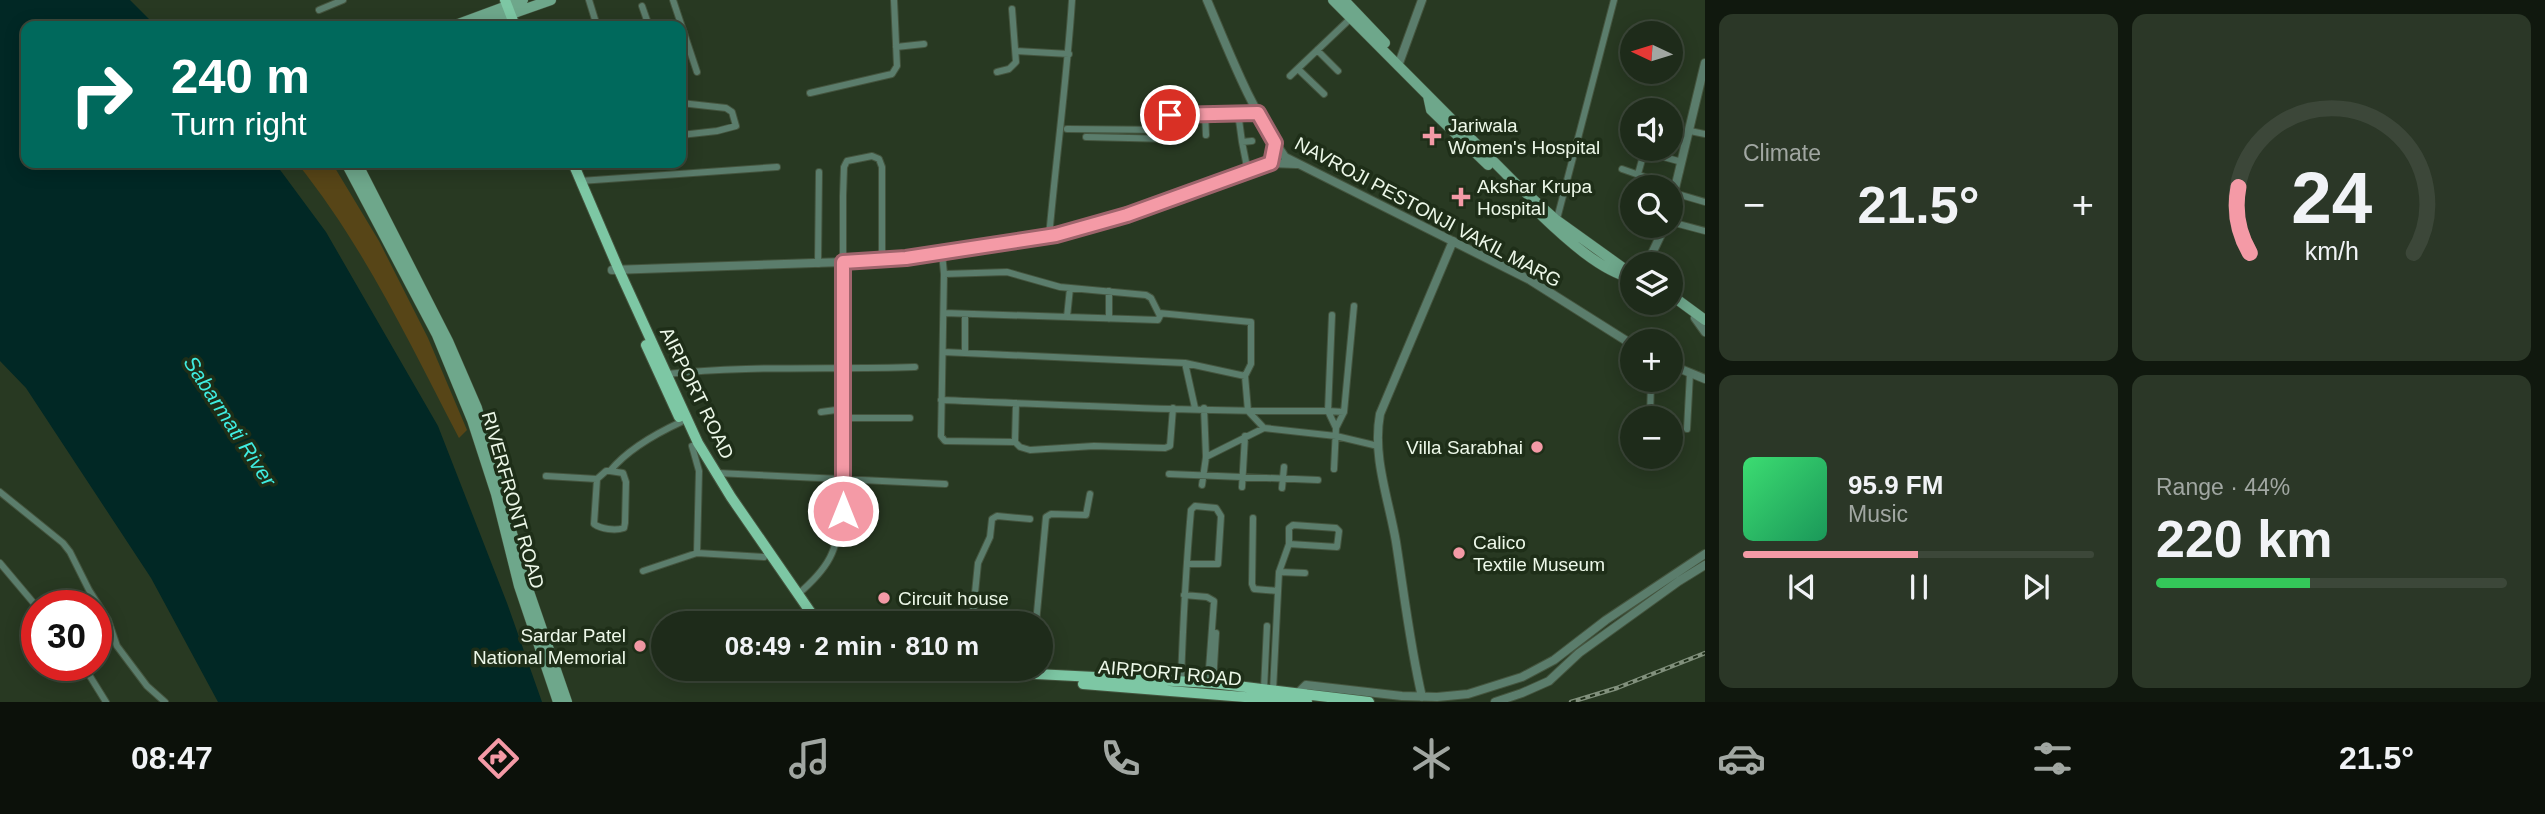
<!DOCTYPE html>
<html lang="en">
<head>
<meta charset="utf-8">
<style>
	:root { --surface:#1e2b1a; --page:#2b3727; --text:#f1f3f6; --muted:#a1a7a2; --line:#3c4739; --accent:#f49aa6 }
	body { margin:0; font-family:Arial,sans-serif; background:var(--page); color:var(--text); height:100vh; display:flex; flex-direction:column; font-size:26px; white-space:nowrap }
	* { box-sizing:border-box; margin:0 }
	p { font-size:23px; color:var(--muted) }
	.icon { flex:none; width:38px; height:38px; fill:none; stroke:currentColor; stroke-width:2; stroke-linecap:round; stroke-linejoin:round }
	.map { position:relative; flex:1; overflow:hidden }
	.drawer { display:flex; flex-direction:column; gap:14px; padding:14px; background:#10180e; width:840px }
	.drawer>* { flex:none }
	.top-card { position:absolute; left:21px; top:21px; width:665px; height:147px; border-radius:14px; box-shadow:0 4px 18px #0003,0 0 0 2px var(--line); background:#00695c; color:#fff; overflow:hidden }
	.needle { width:46px; rotate:274deg }
	.controls { position:absolute; left:1620px; top:21px; display:grid; gap:14px }
	.controls a { display:grid; place-items:center; width:63px; height:63px; border-radius:50%; background:var(--surface); box-shadow:0 4px 18px #0003,0 0 0 2px var(--line); font-size:35px }
	.speed { position:absolute; left:21px; top:590px; display:flex; gap:14px; font-size:35px; font-weight:700; text-align:center }
	.speed>* { display:grid; place-content:center; width:91px; height:91px; border-radius:50%; background:var(--surface); box-shadow:0 4px 18px #0003,0 0 0 2px var(--line); line-height:1 }
	.speed .limit { border:10px solid #d22; background:#fff; color:#111 }
	.pin { position:absolute; display:grid; place-items:center; width:60px; height:60px; color:#fff; margin:-30px; border:4px solid #fff; border-radius:50%; box-shadow:0 2px 7px #0007 }
	.me { position:absolute; width:77px; margin:-38px; rotate:0deg; stroke-linejoin:round; filter:drop-shadow(0 0 5px #0008) }
	.turn { display:flex; align-items:center; gap:24px; height:147px; padding:0 35px; font-size:32px }
	.turn .icon { width:91px; height:91px; stroke-width:2.5 }
	.turn b { display:block; font-size:49px; line-height:60px }
	.big { font-size:52px; font-weight:700; line-height:1.1 }
	.drawer .card { flex:1; display:flex; flex-direction:column; justify-content:center; gap:10px; min-width:0; padding:0 24px; border-radius:14px; background:var(--page) }
	.drawer .dial { align-items:center; gap:0 }
	.dial svg { height:182px; overflow:visible; fill:none; stroke:var(--line); stroke-width:7; stroke-linecap:round; text-anchor:middle }
	.dial text { fill:var(--text); stroke:none }
	.song { display:flex; align-items:center; gap:21px }
	.cover { width:84px; height:84px; border-radius:10px; background:linear-gradient(135deg,hsl(140 70% 55%),hsl(150 70% 35%)) }
	.played { height:7px; border-radius:4px; background:linear-gradient(90deg,var(--accent) 50%,var(--line) 50%) }
	.keys { display:flex; justify-content:space-around; direction:ltr }
	.heat { display:flex; justify-content:space-between; align-items:center; font-size:38px; direction:ltr }
	.charge { height:10px; border-radius:5px; background:linear-gradient(90deg,#34c759 44%,var(--line) 0) }
	.drawer .tiles { flex:1; display:grid; gap:14px; grid-template-columns:repeat(2,1fr) }
	.trip { position:absolute; left:651px; top:611px; width:402px; height:70px; border-radius:35px; background:var(--surface); box-shadow:0 4px 18px #0003,0 0 0 2px var(--line); font-weight:700; line-height:70px; text-align:center }
	.menu { display:flex; height:112px; justify-content:space-around; align-items:center; background:#0c110a; color:var(--muted) }
	.menu .icon { width:49px; height:49px }
	.menu .on { color:var(--accent) }
	.menu b { font-size:32px; color:var(--text) }
	main { display:flex; flex:1; min-height:0 }
	.map>svg:first-child { display:block }
	.green { fill:#574517 }
	.water { fill:#012825 }
	.lines { fill:none; stroke-linecap:round; stroke-linejoin:round }
	.minor-casing { stroke:#44543e; stroke-width:8 }
	.tertiary-casing { stroke:#44543e; stroke-width:10 }
	.secondary-casing { stroke:#44543e; stroke-width:11 }
	.primary-casing { stroke:#44543e; stroke-width:12 }
	.minor { stroke:#5b7d6c; stroke-width:6 }
	.tertiary { stroke:#5b7d6c; stroke-width:8 }
	.secondary { stroke:#6ea78b; stroke-width:10 }
	.primary { stroke:#7dc7a4; stroke-width:10 }
	.rail-casing { stroke:#81907c; stroke-width:4.5 }
	.rail { stroke:#1e2e18; stroke-width:2; stroke-dasharray:5; stroke-linecap:butt }
	.route-casing { stroke:#9f646c; stroke-width:18 }
	.route { stroke:#f49aa6; stroke-width:12 }
	.poi-dot { fill:#f49aa6; stroke:#1e2e18; stroke-width:2.5 }
	.labels { text-anchor:middle; dominant-baseline:central; stroke-width:7; stroke-linejoin:round; paint-order:stroke }
	.poi-label { font-size:19px; fill:#edf8e9; stroke:#1e2e18; text-anchor:start }
	.street-label { font-size:19px; fill:#edf8e9; stroke:#1e2e18 }
	.water-label { font-size:21px; font-style:italic; fill:#3fece0; stroke:#1e2e18 }
</style>
</head>
<body>
<main>
<div class="map">
<svg width="1705" height="702" viewBox="0 0 1705 702">
	<rect width="100%" height="100%" fill="#283922"/>
	<path class="green" d="M297 163H332L379 241 428 338 467 430 459 438C410 344 364 246 297 163Z"/>
	<path class="water" d="M0 0H130L156 26H26V163H275L326 232 438 426 507 603 542 702H218L151 578 26 388 0 361Z"/>
	<g class="lines">
		<g class="minor-casing">
			<path id="minor" d="M589 0 597 26
				M673 0 697 72
				M642 6 649 26
				M319 10 343 0
				M896 47 924 44
				M1317 50 1338 71
				M1016 51 1069 54
				M1298 69 1324 94
				M997 72 1009 69 1016 62 1012 9
				M1290 76 1351 18
				M810 93 892 74 897 66 894 0
				M681 103 726 108 732 112 736 126 717 131 681 135
				M1205 114 1206 135
				M1239 120 1242 142
				M1067 129 1171 130
				M1690 131 1705 134
				M1086 137 1171 139 1170 115 1258 113
				M1645 152 1682 162
				M1622 169 1676 188
				M1248 172 1242 142 1252 141
				M1638 174 1645 149
				M580 181 777 167
				M1674 193 1705 202
				M1558 215 1614 0
				M1671 222 1705 231
				M1049 237C1056 158 1067 79 1072 0
				M942 253 944 274 1007 272 1060 287 1146 295 1151 298 1160 316 1158 320 944 313
				M818 264 819 172
				M944 274 941 436 945 441 1015 442 1020 447 1030 450 1094 446 1165 448 1170 446 1173 408
				M1159 313 1251 322V364L1245 376 1248 411 1264 428
				M1332 315 1328 411 1344 412
				M1067 317 1070 288
				M1109 319V291
				M943 352 1185 363 1245 376
				M965 353V314
				M1185 363 1195 408
				M667 374C749 365 833 370 915 367
				M941 400C1070 405 1199 412 1328 411L1336 428 1334 469
				M821 412 843 409
				M844 418H910
				M1650 418 1651 380
				M1336 428 1344 412 1354 306
				M1687 429 1690 373
				M1015 442 1016 403
				M692 446 699 471 697 553 764 557
				M1206 457 1264 428 1336 436 1378 446
				M610 471H606L597 479 594 524C601 529 615 531 624 528L625 523 626 482 623 473 610 471C628 449 655 434 681 422
				M717 473 945 484
				M1169 474 1318 480
				M546 476 597 479
				M1202 485 1206 457 1204 408
				M1242 487 1245 436
				M1282 488 1284 467
				M0 492 63 543 70 552 89 590 108 620 117 646 147 686 165 702
				M1253 518 1252 584 1254 589 1278 591
				M0 563 37 607
				M643 571 697 553
				M1279 572 1305 573
				M797 595C830 567 836 552 843 511V196L844 167 847 161 872 156 879 159 882 167V260
				M1184 595 1207 597 1214 601 1208 683
				M972 623 978 563 990 537 992 519 997 516 1030 519
				M1036 623 1046 517 1051 514 1086 515 1090 494
				M83 665 106 702
				M1181 681C1183 624 1186 567 1191 510L1195 506 1216 508 1221 516 1218 564H1187
				M1213 683 1216 633
				M1264 689 1267 626
				M1273 690 1279 572 1289 544V528L1293 525 1336 528 1339 531 1337 547 1289 544"/>
		</g>
		<g class="tertiary-casing">
			<path id="tertiary" d="M1207 0C1230 54 1251 110 1285 157L1530 280 1633 345
				M1398 66 1422 0
				M1271 163 1296 164
				M1671 205 1705 63
				M1647 264 1665 226
				M612 270 873 261 1015 243 1106 222 1252 171 1271 163 1275 143
				M1695 318 1705 332
				M1671 365 1705 379
				M1297 694 1306 685 1402 696 1437 697 1468 694 1522 677 1554 660 1606 620 1705 554
				M1422 697C1410 646 1404 593 1396 542 1389 500 1372 457 1380 414L1453 241
				M1495 702 1522 693 1549 681 1579 653 1679 581 1705 565"/>
		</g>
		<g class="secondary-casing">
			<path id="secondary" d="M1333 0 1515 183 1555 219 1633 275
				M1344 0 1385 43
				M453 26 523 0
				M477 26 551 0
				M1428 96 1431 110 1488 165
				M346 163 437 335 472 420 496 494 519 586 558 702
				M357 163 448 341 477 408 526 583 567 702
				M1542 216C1565 238 1602 272 1632 278
				M1671 295 1705 320"/>
		</g>
		<g class="primary-casing">
			<path id="primary" d="M505 0 515 26
				M573 163 618 268 698 443 731 497 818 623
				M646 345 679 417
				M862 668 930 675
				M920 668 1213 683 1369 702
				M1083 684 1307 702"/>
		</g>
		<use href="#minor" class="minor"/>
		<use href="#tertiary" class="tertiary"/>
		<use href="#secondary" class="secondary"/>
		<use href="#primary" class="primary"/>
		<g class="rail-casing">
			<path id="rail" d="M1571 702 1617 688 1705 653"/>
		</g>
		<use href="#rail" class="rail"/>
	</g>
	<g class="lines">
		<g class="route-casing">
			<path id="route" d="M843 511V262L906 258 1056 235 1127 215 1271 163 1275 143 1258 113 1170 115"/>
		</g>
		<use href="#route" class="route"/>
	</g>
	<g class="poi-dot">
		<path d="M1428.5 125.5h7v7h7v7h-7v7h-7v-7h-7v-7h7z"/>
		<path d="M1457.5 186.5h7v7h7v7h-7v7h-7v-7h-7v-7h7z"/>
		<circle cx="1537" cy="447" r="7"/>
		<circle cx="1459" cy="553" r="7"/>
		<circle cx="884" cy="598" r="7"/>
		<circle cx="640" cy="646" r="7"/>
	</g>
	<g class="labels">
		<g class="poi-label">
			<text x="1448" y="125">Jariwala<tspan x="1448" dy="22">Women's Hospital</tspan></text>
			<text x="1477" y="186">Akshar Krupa<tspan x="1477" dy="22">Hospital</tspan></text>
			<text x="1523" y="447" text-anchor="end">Villa Sarabhai</text>
			<text x="1473" y="542">Calico<tspan x="1473" dy="22">Textile Museum</tspan></text>
			<text x="898" y="598">Circuit house</text>
			<text x="626" y="635" text-anchor="end">Sardar Patel<tspan x="626" dy="22">National Memorial</tspan></text>
		</g>
		<g class="street-label">
			<text transform="translate(1428 212) rotate(28)">NAVROJI PESTONJI VAKIL MARG</text>
			<text transform="translate(697 393) rotate(64)">AIRPORT ROAD</text>
			<text transform="translate(513 500) rotate(74)">RIVERFRONT ROAD</text>
			<text transform="translate(1170 673) rotate(5)">AIRPORT ROAD</text>
		</g>
		<g class="water-label">
			<text transform="translate(230 421) rotate(57)">Sabarmati River</text>
		</g>
	</g>
</svg>
<div class="controls">
<a><svg class="needle" viewBox="-14 -14 28 28"><path d="M0-13l5 13h-10z" fill="#e53935"/><path d="M0 13l5-13h-10z" fill="#a1a7a2"/></svg></a>
<a><svg class="icon" aria-label="sound" viewBox="0 0 24 24"><path d="M4 9h4l5-4v14l-5-4H4zM17 9q2 3 0 6"/></svg></a>
<a><svg class="icon" aria-label="search" viewBox="0 0 24 24"><circle cx="10" cy="10" r="6"/><path d="M15 15l6 6"/></svg></a>
<a><svg class="icon" aria-label="layers" viewBox="0 0 24 24"><path d="M12 4l9 5-9 5-9-5zM3 14l9 5 9-5"/></svg></a>
<a>+</a>
<a>−</a>
</div>
<div class="speed"><div class="limit">30</div></div>
<div class="pin" style="left:1170px;top:115px;background:#d93025"><svg class="icon" aria-label="arrive" viewBox="0 0 24 24"><path d="M6 21V4h12l-3 4 3 4H6"/></svg></div>
<svg class="me" style="left:843px;top:511px" viewBox="-20 -20 40 40"><circle r="17" fill="#f49aa6" stroke="#fff" stroke-width="3"/><path d="M0-11L8 9 0 5-8 9z" fill="#fff"/></svg>
<div class="trip">08:49 · 2 min · 810 m</div>
<div class="top-card">
<div class="turn"><svg class="icon" aria-label="right" viewBox="0 0 24 24"><path d="M7 20v-9h11M14 6l5 5-5 5"/></svg><div><b>240 m</b>Turn right</div></div>
</div>
</div>
<section class="drawer">
<div class="tiles">
<div class="card"><p>Climate</p>
<div class="heat"><a>−</a><b class="big">21.5°</b><a>+</a></div>
</div>
<div class="card dial"><svg viewBox="0 0 100 80">
<path d="M14 69A42 42 0 1 1 86 69"/>
<path d="M14 69A42 42 0 0 1 9 40" stroke="#f49aa6"/>
<text x="50" y="56" font-size="32" font-weight="700">24</text>
<text x="50" y="72" font-size="11">km/h</text>
</svg></div>
<div class="card">
<div class="song"><i class="cover"></i><div><b>95.9 FM</b><p>Music</p></div></div>
<div class="played"></div>
<div class="keys"><svg class="icon" aria-label="previous" viewBox="0 0 24 24"><path d="M18 5L8 12l10 7zM5 5v14"/></svg><svg class="icon" aria-label="pause" viewBox="0 0 24 24"><path d="M8 5v14M16 5v14"/></svg><svg class="icon" aria-label="next" viewBox="0 0 24 24"><path d="M6 5l10 7-10 7zM19 5v14"/></svg></div>
</div>
<div class="card"><p>Range · 44%</p><b class="big">220 km</b><div class="charge"></div></div>
</div>
</section>
</main>
<nav class="menu">
<b>08:47</b>
<svg class="icon on" aria-label="directions" viewBox="0 0 24 24"><path d="M12 3l9 9-9 9-9-9zM9 14v-3h6M13 9l2 2-2 2"/></svg>
<svg class="icon" aria-label="music" viewBox="0 0 24 24"><path d="M9 18V5l10-2v13"/><circle cx="6" cy="18" r="3"/><circle cx="16" cy="16" r="3"/></svg>
<svg class="icon" aria-label="phone" viewBox="0 0 24 24"><path d="M5 4h4l2 5-3 2q2 4 5 5l2-3 5 2v4C11 20 4 13 5 4z"/></svg>
<svg class="icon" aria-label="climate" viewBox="0 0 24 24"><path d="M12 3v18M4 7l16 10M4 17L20 7"/></svg>
<svg class="icon" aria-label="car" viewBox="0 0 24 24"><path d="M5 17H2v-5l4-1 3-4h7l3 4 3 1v5h-3M9 17h6M6 11h13"/><circle cx="7" cy="17" r="2"/><circle cx="17" cy="17" r="2"/></svg>
<svg class="icon" aria-label="filters" viewBox="0 0 24 24"><path d="M4 7h16M4 17h16"/><circle cx="9" cy="7" r="2"/><circle cx="15" cy="17" r="2"/></svg>
<b>21.5°</b>
</nav>
</body>
</html>
